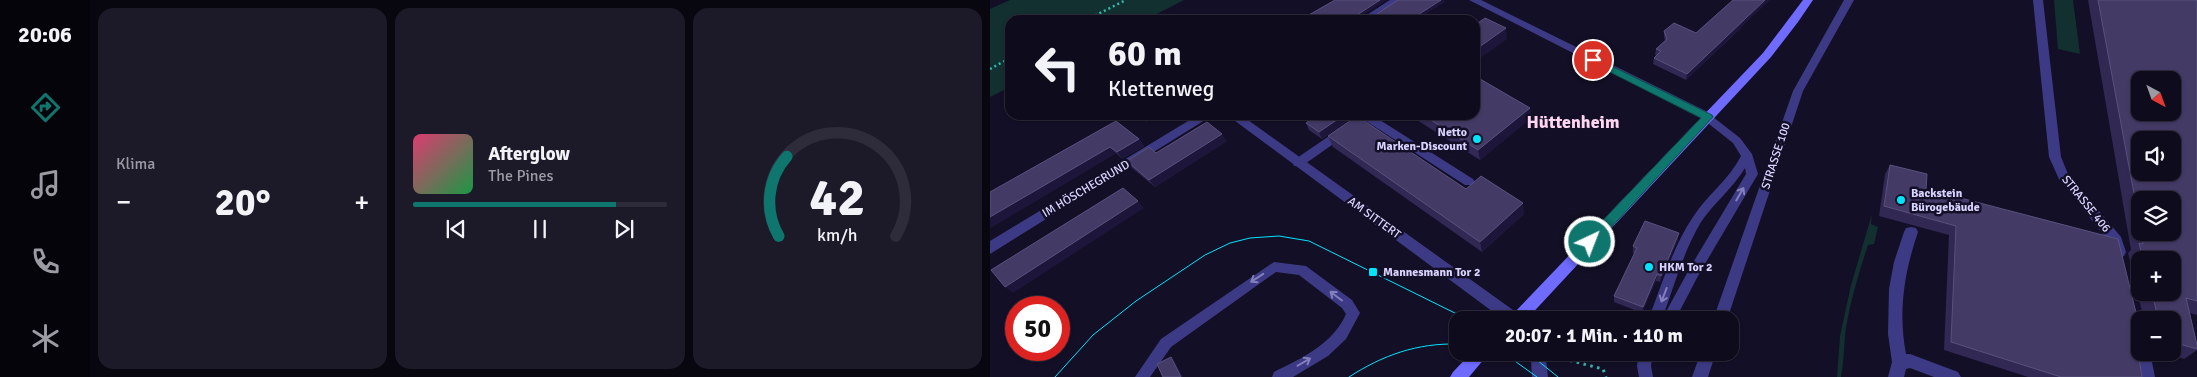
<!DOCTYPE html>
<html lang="de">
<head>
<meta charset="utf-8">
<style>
	:root { --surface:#0e0b1c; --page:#1c1929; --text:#f1f3f6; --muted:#9b9ba3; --line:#2e2b3b; --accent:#0f766e }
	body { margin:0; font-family:Signika,sans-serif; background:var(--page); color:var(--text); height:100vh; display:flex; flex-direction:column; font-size:19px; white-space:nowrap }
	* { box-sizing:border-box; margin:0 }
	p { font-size:16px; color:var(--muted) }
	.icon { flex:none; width:28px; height:28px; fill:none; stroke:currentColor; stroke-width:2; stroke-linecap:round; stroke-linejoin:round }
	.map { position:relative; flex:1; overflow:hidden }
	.panel { display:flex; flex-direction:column; gap:8px; padding:8px; background:#08060f; width:900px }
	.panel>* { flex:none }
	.hud { position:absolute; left:15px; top:15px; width:475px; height:105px; border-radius:15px; box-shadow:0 1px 4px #0004,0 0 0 1px var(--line); background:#0e0b1c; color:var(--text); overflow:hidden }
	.needle { width:32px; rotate:139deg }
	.buttons { position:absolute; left:1141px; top:71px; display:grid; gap:10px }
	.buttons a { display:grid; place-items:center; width:50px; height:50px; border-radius:10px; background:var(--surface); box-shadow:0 1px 4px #0004,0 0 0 1px var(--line); font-size:25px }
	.speed { position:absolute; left:15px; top:296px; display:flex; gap:10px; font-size:25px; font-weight:700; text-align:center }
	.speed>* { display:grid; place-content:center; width:65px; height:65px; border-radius:50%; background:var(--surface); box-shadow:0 1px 4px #0004,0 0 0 1px var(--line); line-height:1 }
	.speed .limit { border:8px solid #d22; background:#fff; color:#111 }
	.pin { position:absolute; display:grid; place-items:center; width:42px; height:42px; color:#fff; margin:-21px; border:2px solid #fff; border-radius:50%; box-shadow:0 1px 5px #0007 }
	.me { position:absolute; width:55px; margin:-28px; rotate:43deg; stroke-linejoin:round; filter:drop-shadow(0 0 4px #0008) }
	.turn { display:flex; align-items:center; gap:18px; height:105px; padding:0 20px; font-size:22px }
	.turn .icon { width:65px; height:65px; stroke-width:2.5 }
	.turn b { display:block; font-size:35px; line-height:42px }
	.big { font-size:38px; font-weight:800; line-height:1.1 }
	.panel .tile { flex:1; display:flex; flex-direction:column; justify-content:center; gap:8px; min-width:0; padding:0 18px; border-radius:15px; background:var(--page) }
	.panel .dial { align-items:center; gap:0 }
	.dial svg { height:130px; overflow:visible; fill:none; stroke:var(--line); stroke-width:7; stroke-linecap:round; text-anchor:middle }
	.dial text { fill:var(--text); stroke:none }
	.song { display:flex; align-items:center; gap:15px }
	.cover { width:60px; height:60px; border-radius:8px; background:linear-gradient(135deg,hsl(340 70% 55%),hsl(140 70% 35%)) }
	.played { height:5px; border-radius:2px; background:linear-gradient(90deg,var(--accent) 80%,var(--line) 80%) }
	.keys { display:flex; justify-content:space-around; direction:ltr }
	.heat { display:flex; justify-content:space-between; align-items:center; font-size:28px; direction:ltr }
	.panel .tiles { flex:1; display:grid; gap:8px; grid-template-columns:repeat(3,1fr) }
	.trip { position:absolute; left:459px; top:311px; width:290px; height:50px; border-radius:15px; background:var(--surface); box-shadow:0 1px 4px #0004,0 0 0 1px var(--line); font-weight:800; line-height:50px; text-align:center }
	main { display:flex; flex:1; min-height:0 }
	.menu { display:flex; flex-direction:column; width:90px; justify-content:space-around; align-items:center; background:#06040b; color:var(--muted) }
	.menu .icon { width:35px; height:35px }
	.menu .current { color:var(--accent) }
	.menu b { font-size:22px; color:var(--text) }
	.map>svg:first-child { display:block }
	.green { fill:#12302f }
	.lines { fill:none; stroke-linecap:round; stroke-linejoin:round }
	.path-far1 { stroke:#2fb8b0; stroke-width:2.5; stroke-dasharray:2 3; stroke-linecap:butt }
	.path { stroke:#2fb8b0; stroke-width:3; stroke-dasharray:2.5 4.5; stroke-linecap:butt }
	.service { fill:#3d3a85; fill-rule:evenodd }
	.minor { fill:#3d3a85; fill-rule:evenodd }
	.tertiary { fill:#3d3a85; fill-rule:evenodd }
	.secondary { fill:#6f6bff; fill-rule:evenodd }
	.tram { stroke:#00e5ff; stroke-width:1 }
	.wall { fill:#312854; fill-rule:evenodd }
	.shaded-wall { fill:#1d163a }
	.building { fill:#433a66; stroke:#5a527e; fill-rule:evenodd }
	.oneway { stroke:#837fbc }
	.route { fill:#0f766e; stroke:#0a4d48 }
	.poi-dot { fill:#00e5ff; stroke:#130f26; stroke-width:2 }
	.labels { text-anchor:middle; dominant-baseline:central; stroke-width:5; stroke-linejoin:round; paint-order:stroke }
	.poi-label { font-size:12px; font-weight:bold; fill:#d9d4ff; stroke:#130f26; text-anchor:start }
	.street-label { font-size:12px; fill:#d9d4ff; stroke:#130f26 }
	.district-label { font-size:18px; font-weight:bold; fill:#ffd6f0; stroke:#130f26 }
</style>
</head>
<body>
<main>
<nav class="menu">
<b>20:06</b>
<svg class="icon current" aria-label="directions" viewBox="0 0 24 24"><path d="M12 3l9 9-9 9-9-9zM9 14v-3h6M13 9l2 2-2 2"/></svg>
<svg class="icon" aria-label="music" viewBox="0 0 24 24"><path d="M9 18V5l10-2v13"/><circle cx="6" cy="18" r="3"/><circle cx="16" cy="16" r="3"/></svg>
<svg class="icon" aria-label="phone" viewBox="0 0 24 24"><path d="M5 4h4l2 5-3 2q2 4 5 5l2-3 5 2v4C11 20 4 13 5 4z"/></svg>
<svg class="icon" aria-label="climate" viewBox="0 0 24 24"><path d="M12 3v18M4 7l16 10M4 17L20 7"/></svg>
</nav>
<section class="panel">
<div class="tiles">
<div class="tile"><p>Klima</p>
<div class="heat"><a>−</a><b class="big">20°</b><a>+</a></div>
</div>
<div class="tile">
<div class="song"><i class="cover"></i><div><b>Afterglow</b><p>The Pines</p></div></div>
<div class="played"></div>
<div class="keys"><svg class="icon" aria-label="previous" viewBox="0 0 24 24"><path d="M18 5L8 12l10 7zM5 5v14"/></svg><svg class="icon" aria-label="pause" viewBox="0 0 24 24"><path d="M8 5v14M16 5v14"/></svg><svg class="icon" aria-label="next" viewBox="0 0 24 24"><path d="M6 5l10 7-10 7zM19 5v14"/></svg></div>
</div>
<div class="tile dial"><svg viewBox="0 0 100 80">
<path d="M14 69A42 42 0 1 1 86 69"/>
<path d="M14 69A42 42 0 0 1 19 20" stroke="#0f766e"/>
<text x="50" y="56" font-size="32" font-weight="700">42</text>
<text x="50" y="72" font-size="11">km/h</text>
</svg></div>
</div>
</section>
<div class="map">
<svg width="1207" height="377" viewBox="0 0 1207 377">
	<rect width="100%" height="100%" fill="#130f26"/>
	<path class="green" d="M20 0H194L155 20H20V87L0 97V9Z
		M1064 0H1083L1090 54 1068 49Z
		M882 214 881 224 888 227 884 244 878 245C869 272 861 299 856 327 854 344 854 361 851 377H847L850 336 861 285Z"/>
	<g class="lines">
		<path class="path-far1" d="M96 20 136 0
			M0 69 20 58"/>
		<path class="path" d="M566 360H578L613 369 616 377"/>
		<path class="service" d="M718 113 750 138 762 154 768 174 709 274 685 320H658C672 285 682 248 703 217 717 195 739 180 751 156L743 143 714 120 713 117 714 114ZM755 168 756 174 701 266 672 319C684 287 693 252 711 222 724 203 743 188 755 168Z
			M370 115H382L483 179 485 182 483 185H475L376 121 312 166H304L303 163 304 160Z
			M284 262 316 266 362 300 370 313 356 339 338 356 303 377H282L284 372C312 358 343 344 356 314L352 308 309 275 286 272 181 347 160 377H145L171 339Z
			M649 352H663L661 366 663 377H649L647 366Z"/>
		<path class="minor" d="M400 0H412L381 20H369Z
			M479 0H491L722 114 724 117 718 121 714 120Z
			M854 0H864L813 91 737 320H723L803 91Z
			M1043 0H1053L1071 157 1078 174 1131 237 1136 252 1134 256 1129 258 1124 256 1120 243 1069 179 1059 157Z
			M208 115H223L0 254V241Z
			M237 115H251L530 315 532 320H514Z
			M921 227 926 228 928 232C914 273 908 312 916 354H920L968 372 971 377H944L920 368 916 369 914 377H898L902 362 898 334 899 289 904 262 914 232 916 228Z
			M1144 313 1149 315 1151 320 1150 352H1160L1165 377H1149L1145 350 1137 320 1139 315Z
			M711 352H726L718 377H702Z"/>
		<path class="tertiary" d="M537 352H552L556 359 558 377H542L541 360Z"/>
		<path class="secondary" d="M813 0H823L808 22 781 57 536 320H520L522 315 773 53Z
			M482 352H500L479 377H460L463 372Z"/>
		<path class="tram" d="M505 352 522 359 547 377
			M537 352 568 377
			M65 377 103 335 146 301 215 255 240 243 260 238 289 236 319 241 479 320
			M359 377C393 355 427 343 468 344"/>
	</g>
	<path class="wall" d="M1098 0H1207V315L1200 313 1207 345V350L1194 359 1173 352H1182V320H1154L1138 253 1141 250ZM1150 200 1182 232H1150ZM1150 260H1182V292H1150Z
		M751 28 696 80 663 64 664 58 666 55H665L666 49 675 41 674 37V31L706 33Z
		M540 108 541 118 490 160 419 115H485Z
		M148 115H167L156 122Z
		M360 119 332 139 319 130 316 123Z
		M126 121 149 139 154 146 132 159 126 153 0 228Z
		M338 136 476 189 534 214 492 252 343 147Z
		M237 141 165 187 142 168 137 161Z
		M900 165 1150 329V336L1146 339 1152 377H1038L954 350 959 235 889 216 895 174Z
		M688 239 670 282 666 281 652 313 624 302V296L645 254 643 253V246Z"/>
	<path class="shaded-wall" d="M390 0H397L368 18H366L367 15Z
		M451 0H454L455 2 426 20H420Z
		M775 0H780L696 80 697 74Z
		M516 28 517 39 485 62V50Z
		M540 108 541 118 490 160 488 150Z
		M151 115H167L156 122Z
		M354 115H358L360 119 332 139 329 132Z
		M232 134 237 141 165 187 159 180Z
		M149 139 154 146 132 159 127 152Z
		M120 147 126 153 0 228V217Z
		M148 201 154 208 23 293 15 287Z
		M533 203 534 214 492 252 490 242Z
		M689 233 688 239 670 282 671 276Z
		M667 274 666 281 652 313 653 307Z
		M181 357 184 360 193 377H191Z"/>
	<path class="building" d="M345 0H390L367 15 366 18H381L408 0H451L420 20H310Z
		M743 0H775L697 74 664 58 671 51 666 49 677 39 674 31 684 23 706 33Z
		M1108 0H1207V301L1196 298 1207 345V349L1182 342V320H1166V310L1162 292H1182V260H1153L1149 243 1153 244 1151 232H1182V200H1150V226ZM1150 80H1182V112H1150ZM1150 140H1182V172H1150Z
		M495 18 516 28 485 50V25Z
		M485 76 540 108 488 150 433 115H485Z
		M328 115H354L329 132 316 123Z
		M367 116 476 189 491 176 533 203 490 242 338 136Z
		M126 121 149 139 127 152 120 147 0 217V192Z
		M217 122 232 134 159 180 137 161 159 147 166 153Z
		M900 165 937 174 936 189 1128 239 1150 329V334L1145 333 1152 377H1071L961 342 966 226 894 206Z
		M133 188 148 201 15 287 1 270Z
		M655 221 689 233 671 276 667 274 653 307 624 296 647 248 643 246Z
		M181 357 191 377H173L167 364Z"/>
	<defs><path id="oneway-shaft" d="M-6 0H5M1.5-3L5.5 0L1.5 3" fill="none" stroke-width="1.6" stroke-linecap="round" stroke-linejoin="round" transform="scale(1.25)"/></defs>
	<g class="oneway">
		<use href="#oneway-shaft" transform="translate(750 194) rotate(-60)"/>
		<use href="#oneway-shaft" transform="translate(267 278) rotate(147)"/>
		<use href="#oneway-shaft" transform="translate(674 295) rotate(111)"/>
		<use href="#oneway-shaft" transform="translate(346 296) rotate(-143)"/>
		<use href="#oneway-shaft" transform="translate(314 362) rotate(-30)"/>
	</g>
	<path class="route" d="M603 57 722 115 723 117 604 246H595L594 242 595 239 711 118 600 62 598 60Z"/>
	<g class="poi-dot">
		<circle cx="487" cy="139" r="5"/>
		<circle cx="911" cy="200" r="5"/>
		<circle cx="659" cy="267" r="5"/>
		<rect x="378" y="267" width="10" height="10" rx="2.5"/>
	</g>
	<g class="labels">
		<g class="poi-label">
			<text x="477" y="132" text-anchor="end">Netto<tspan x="477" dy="14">Marken-Discount</tspan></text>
			<text x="921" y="193">Backstein<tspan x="921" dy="14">Bürogebäude</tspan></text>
			<text x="669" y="267">HKM Tor 2</text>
			<text x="393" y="272">Mannesmann Tor 2</text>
		</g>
		<g class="street-label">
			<text transform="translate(786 156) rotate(-72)">STRASSE 100</text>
			<text transform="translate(96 189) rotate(-31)">IM HÖSCHEGRUND</text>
			<text transform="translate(1096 204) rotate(51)">STRASSE 406</text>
			<text transform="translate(384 218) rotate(36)">AM SITTERT</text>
		</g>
		<g class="district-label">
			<text x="583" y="122">Hüttenheim</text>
		</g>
	</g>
</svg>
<div class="buttons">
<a><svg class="needle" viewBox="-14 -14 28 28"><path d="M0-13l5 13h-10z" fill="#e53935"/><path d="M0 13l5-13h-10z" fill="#9b9ba3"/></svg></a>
<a><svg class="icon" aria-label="sound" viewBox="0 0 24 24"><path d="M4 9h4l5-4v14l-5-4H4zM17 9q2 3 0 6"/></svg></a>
<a><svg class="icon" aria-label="layers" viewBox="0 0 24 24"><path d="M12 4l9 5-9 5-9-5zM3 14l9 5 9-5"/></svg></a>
<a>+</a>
<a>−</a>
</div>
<div class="speed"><div class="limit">50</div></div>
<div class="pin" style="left:603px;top:60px;background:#d93025"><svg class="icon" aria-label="arrive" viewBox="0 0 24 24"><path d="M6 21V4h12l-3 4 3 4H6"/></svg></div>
<svg class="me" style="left:600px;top:242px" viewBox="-20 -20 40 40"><circle r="17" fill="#0f766e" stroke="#fff" stroke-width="3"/><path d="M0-11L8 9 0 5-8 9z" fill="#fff"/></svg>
<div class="trip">20:07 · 1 Min. · 110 m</div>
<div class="hud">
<div class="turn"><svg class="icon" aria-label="left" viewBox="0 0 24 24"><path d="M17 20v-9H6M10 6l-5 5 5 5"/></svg><div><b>60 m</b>Klettenweg</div></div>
</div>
</div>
</main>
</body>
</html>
